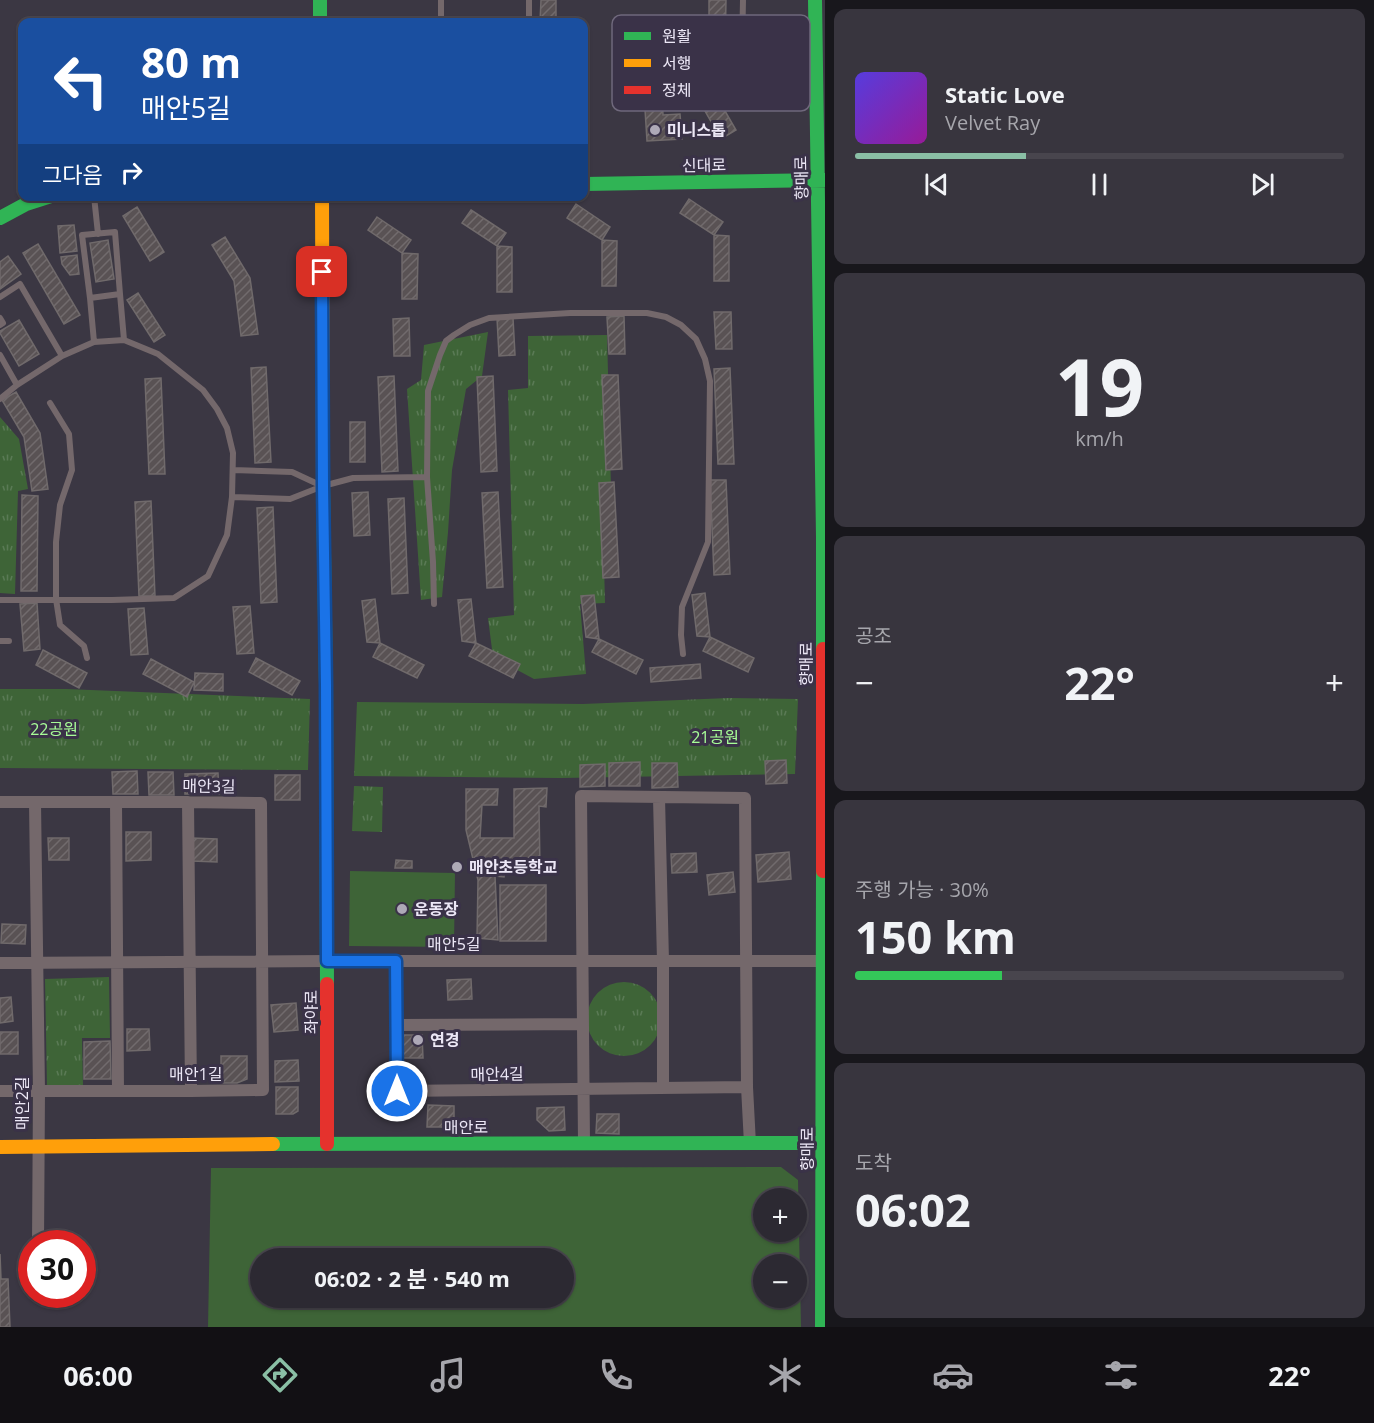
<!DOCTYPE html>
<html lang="ko">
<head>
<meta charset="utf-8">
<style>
	:root { --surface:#2c2932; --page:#38353e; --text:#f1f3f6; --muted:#a6a6ac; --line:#48454d; --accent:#8abfa5 }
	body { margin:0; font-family:"Open Sans","Noto Sans KR",sans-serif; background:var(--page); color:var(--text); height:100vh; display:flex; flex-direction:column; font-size:22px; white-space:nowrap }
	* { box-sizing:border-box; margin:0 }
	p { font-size:20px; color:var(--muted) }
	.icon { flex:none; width:33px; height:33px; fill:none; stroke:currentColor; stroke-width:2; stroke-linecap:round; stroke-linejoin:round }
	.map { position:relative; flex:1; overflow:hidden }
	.sheet { display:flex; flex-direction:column; gap:9px; padding:9px; background:#18171c; width:549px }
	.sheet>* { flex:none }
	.top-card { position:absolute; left:18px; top:18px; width:570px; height:183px; border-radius:12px; box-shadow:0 2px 4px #0004,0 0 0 2px var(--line); background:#1a4fa0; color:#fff; overflow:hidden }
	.tools { position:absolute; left:753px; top:1188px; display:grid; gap:12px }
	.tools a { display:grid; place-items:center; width:54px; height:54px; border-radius:50%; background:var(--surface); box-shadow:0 2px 4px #0004,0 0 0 2px var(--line); font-size:30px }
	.speed { position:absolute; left:18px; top:1230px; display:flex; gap:12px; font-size:30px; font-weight:700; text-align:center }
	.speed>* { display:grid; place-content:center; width:78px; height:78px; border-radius:50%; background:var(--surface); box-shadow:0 2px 4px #0004,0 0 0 2px var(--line); line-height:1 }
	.speed .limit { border:9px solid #d22; background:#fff; color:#111 }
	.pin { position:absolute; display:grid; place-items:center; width:51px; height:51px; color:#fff; margin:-26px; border-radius:12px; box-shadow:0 3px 9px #0006 }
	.me { position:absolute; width:66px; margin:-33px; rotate:0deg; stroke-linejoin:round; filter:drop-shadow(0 0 4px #0008) }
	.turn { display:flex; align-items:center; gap:21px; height:126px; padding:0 24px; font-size:27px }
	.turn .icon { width:78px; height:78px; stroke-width:2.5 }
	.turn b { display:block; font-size:42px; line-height:51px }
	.then { display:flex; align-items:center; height:57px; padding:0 24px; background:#0003; gap:12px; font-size:22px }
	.big { font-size:45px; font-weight:700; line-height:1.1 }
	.sheet .widget { flex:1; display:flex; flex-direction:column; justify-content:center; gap:9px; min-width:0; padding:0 21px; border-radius:12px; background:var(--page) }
	.sheet .dial { align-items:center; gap:0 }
	.dial b { font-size:78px; line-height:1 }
	.song { display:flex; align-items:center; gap:18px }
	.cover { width:72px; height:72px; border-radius:9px; background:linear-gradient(135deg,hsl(250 70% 55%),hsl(300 70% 35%)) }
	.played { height:6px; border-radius:3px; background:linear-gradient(90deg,var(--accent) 35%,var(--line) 35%) }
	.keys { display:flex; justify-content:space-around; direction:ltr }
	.heat { display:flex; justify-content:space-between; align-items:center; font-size:33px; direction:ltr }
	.charge { height:9px; border-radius:4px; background:linear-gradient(90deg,#34c759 30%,var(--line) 0) }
	.trip { position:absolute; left:250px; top:1248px; width:324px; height:60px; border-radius:30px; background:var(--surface); box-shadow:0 2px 4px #0004,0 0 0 2px var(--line); font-weight:700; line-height:60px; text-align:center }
	.tabs { display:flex; height:96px; justify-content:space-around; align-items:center; background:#121014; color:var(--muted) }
	.tabs .icon { width:42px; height:42px }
	.tabs .active { color:var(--accent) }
	.tabs b { font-size:27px; color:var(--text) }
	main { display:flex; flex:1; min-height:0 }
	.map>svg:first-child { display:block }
	.green { fill:#3e6437; fill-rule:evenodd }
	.park { fill:url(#park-tufts) }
	.building { fill:url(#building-hatch); stroke:#706a6b; stroke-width:1.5 }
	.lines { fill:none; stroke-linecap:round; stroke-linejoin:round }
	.lane { stroke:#74686b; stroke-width:6 }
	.street { stroke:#74686b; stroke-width:12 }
	.fast { stroke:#30b455; stroke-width:14 }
	.slow { stroke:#ff9f0a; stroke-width:14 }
	.jam { stroke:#e5322d; stroke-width:14 }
	.route-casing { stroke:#114b97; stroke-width:15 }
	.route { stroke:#1a73e8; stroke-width:10 }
	.poi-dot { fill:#aea9b7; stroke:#3a3248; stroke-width:2 }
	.labels { text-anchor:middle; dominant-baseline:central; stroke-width:6; stroke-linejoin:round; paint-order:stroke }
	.poi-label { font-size:16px; font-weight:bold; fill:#ece7f6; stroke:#3a3248; text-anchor:start }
	.street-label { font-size:16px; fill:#ece7f6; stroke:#3a3248 }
	.park-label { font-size:16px; fill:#a7fd97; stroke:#3a3248 }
	.key { fill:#3a3248; stroke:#6f687c; stroke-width:1.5 }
	.key-label { font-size:16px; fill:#ece7f6 }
</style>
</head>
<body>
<main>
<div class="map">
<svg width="825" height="1327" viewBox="0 0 825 1327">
	<defs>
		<pattern id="park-tufts" width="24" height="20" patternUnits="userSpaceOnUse" patternTransform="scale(1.5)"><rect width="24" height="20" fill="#3e6437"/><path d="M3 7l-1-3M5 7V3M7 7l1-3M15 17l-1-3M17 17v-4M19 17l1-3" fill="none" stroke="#5a7a55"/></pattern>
		<pattern id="building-hatch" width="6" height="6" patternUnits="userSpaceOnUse" patternTransform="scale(1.5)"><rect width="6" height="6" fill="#595254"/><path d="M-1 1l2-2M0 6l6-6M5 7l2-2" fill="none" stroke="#716b6d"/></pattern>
	</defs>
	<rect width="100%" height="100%" fill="#3b3743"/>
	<path class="green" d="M350 871 455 873 454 947 349 946Z
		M781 1167 798 1180 801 1327H208L211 1168ZM764 1198H796V1232H764ZM261 1258H564V1298H261ZM764 1264H796V1298H764Z"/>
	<path class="park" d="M488 332 482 376 466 389 452 470 448 532 442 597 421 600 407 389 421 380 424 345Z
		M607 335 611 488 602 486 605 603 580 604 586 674 534 679 493 657 488 618 514 615 508 390 528 388V336Z
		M0 417 19 439 28 489 18 491 15 594 0 593Z
		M0 689H66L310 699 308 770 0 768Z
		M729 698 798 699 795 774 561 778 354 776 357 702 583 704Z
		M354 786 383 787 382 832 352 831Z
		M109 977 110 1038H82L83 1086H47L45 979Z
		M587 1019a37 37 0 1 1 74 0a37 37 0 1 1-74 0Z"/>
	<path class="building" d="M541 0H556V22H540Z
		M709 0H726L725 50 709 49Z
		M698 63H715L714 92 736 130 721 139 697 97Z
		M661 77 663 115 680 114 682 139 647 141 643 78Z
		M689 199 723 222 714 235 680 213Z
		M576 204 610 227 602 240 567 218Z
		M137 207 164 252 150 261 123 216Z
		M471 210 506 233 497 246 462 223Z
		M377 217 411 240 402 253 368 230Z
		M74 225 77 251 60 253 58 226Z
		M714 235 729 236V281H714Z
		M225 237 250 278 258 334 241 336 234 281 212 245Z
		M108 240 114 279 96 282 90 243Z
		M602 240 617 241 616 286H602Z
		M38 244 80 315 64 324 23 253Z
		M497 246 512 247V292H497Z
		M402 253 418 254 417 299H402Z
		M77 255 79 274 70 275 62 264 61 257Z
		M8 256 21 274 0 289V262Z
		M138 293 165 335 154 342 127 300Z
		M714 312H731L732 349H716Z
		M624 316 625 354H609L607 317Z
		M409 318 410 356H394L393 319Z
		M497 318H513L515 355 499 356Z
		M19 320 39 354 19 366 0 333V331Z
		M266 367 271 462 255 463 251 368Z
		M730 368 734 464H718L714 369Z
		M602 375H618L622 469 606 470Z
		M394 376 398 471 382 472 378 377Z
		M493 376 497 471 481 472 477 377Z
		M161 378 165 474H149L145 379Z
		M16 392 40 433 48 489 32 491 24 437 2 400Z
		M350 422H365V462H350Z
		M710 480H726L730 574 714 575Z
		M614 482 619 577 603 578 599 483Z
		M368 492 370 535 354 536 352 493Z
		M498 492 503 587 487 588 482 493Z
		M22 495 38 496 37 591H21Z
		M404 498 408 593 392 594 388 499Z
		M151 501 155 596H139L135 502Z
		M273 507 277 602 261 603 257 508Z
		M705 593 710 637 697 636 692 595Z
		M594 595 599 639 586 637 581 596Z
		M375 599 380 643 367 642 362 601Z
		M471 599 476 643 462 641 458 600Z
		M37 603 40 649 24 651 20 604Z
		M250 606 254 653 237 654 233 607Z
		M144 608 148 654 131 655 128 609Z
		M710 637 754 658 748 672 703 651Z
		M599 639 643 660 636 674 592 652Z
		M380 643 424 665 417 678 373 657Z
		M476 643 520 664 513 678 469 656Z
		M43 650 87 673 79 688 36 665Z
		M256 658 300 681 292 695 249 672Z
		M151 659 194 682 187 697 143 674Z
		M700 664 701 678 651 682 650 668Z
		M195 673 223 674V691L194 690Z
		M786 760 787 783 766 784 765 761Z
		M640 762V786H609V763Z
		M652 763H677L678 787 652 788Z
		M605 764V786L580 787V765Z
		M137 771 138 794H113L112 772Z
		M148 772H173L174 795H149Z
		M218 773 219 794H185V774Z
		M275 775H300V800H275Z
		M547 788 546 807 539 806 540 870H505L504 877 495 876 498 940 477 938 478 880 466 830V789H498L497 805H482L480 838H514V789Z
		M126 832H151V860L126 861Z
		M48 838H69V860H49Z
		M192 838 217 839V862L192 861Z
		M789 852 791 879 758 882 756 855Z
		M696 853 697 872 672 873 671 854Z
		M396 860 412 861V868H395Z
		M733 872 735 892 709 895 707 875Z
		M500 885H546V941H500Z
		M2 924 26 925 25 944 1 943Z
		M471 979 472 999 448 1000 447 980Z
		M11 997 13 1021 0 1023V998Z
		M296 1003 298 1030 274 1032 271 1005Z
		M127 1029H149L150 1050 127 1051Z
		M0 1032H18V1054H0Z
		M402 1035H422L423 1058H402Z
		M110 1041 111 1079H84V1042Z
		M221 1056H247V1079L237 1083H221Z
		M298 1060 299 1081 275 1082V1061Z
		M276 1087H298V1111L293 1114H276Z
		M428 1105 454 1106V1127H427Z
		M564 1107 565 1130 549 1131 537 1120V1108Z
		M597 1114H619V1134L596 1133Z
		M0 1254 1 1279H8L10 1327H0Z"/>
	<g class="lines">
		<path class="lane" d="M441 0V22
			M529 0V22
			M741 101 743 0
			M94 196 98 234
			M115 232 120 294 90 298 82 235Z
			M0 297 20 284 62 356
			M90 298 94 342 124 340 120 294
			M0 318 3 323 0 325
			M0 355 17 385 62 356 94 342
			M0 399 17 385
			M50 403 69 434 72 470 60 505 56 542V599L60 625 84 646 87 658
			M233 470 292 472 322 486
			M427 477 433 562 434 604
			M232 497 290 499 323 486 353 478 427 477 428 391 440 355 446 341 454 335 470 325 489 318 570 313H647L666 317 681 325 696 339 705 359 710 381 708 542 682 607 681 635 683 654
			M0 600H112L174 598 208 576 227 535 232 497 233 453 227 428 217 409 203 390 158 354 124 340
			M0 641H9"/>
		<path class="street" d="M659 798 663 961V1088
			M0 802H188L261 803 263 1090 191 1091H0
			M35 802 39 1091 38 1244
			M116 802 118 1090
			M188 802 191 1091
			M396 961 397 1091 747 1087 745 798 581 796 584 1143
			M0 963 327 961H825
			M397 1025 582 1024
			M747 1087 750 1144"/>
		<path class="fast" d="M320 0V22
			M815 0 823 537V649
			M584 184 825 180
			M0 218 26 204 51 196
			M323 485 326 685 327 984
			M273 1144 825 1143
			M822 1327 823 871"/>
		<path class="slow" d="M322 196 323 485
			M0 1147 273 1144"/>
		<path class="jam" d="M823 649V871
			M327 984V1144"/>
	</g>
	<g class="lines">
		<g class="route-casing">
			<path id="route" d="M322 272 323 486 326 685 327 961H396L397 1091"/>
		</g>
		<use href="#route" class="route"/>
	</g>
	<g class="poi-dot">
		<circle cx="655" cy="130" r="6"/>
		<circle cx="457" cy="867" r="6"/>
		<circle cx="402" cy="909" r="6"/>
		<circle cx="418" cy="1040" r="6"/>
	</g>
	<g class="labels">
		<g class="poi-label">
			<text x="667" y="130">미니스톱</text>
			<text x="469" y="867">매안초등학교</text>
			<text x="414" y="909">운동장</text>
			<text x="430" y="1040">연경</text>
		</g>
		<g class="street-label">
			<text transform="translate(704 165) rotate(-1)">신대로</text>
			<text transform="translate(801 178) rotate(-91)">향매로</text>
			<text transform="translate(806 664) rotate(-90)">향매로</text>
			<text transform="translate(209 786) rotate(1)">매안3길</text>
			<text x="454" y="944">매안5길</text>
			<text transform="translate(311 1012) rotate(-90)">좌야로</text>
			<text x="196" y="1074">매안1길</text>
			<text transform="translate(497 1074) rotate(-1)">매안4길</text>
			<text transform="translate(22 1103) rotate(-90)">매안2길</text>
			<text x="466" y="1127">매안로</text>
			<text transform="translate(807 1149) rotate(-90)">향매로</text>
		</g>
		<g class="park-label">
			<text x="54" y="729">22공원</text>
			<text x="715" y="737">21공원</text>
		</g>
	</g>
	<rect x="612" y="15" width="198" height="96" rx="9" class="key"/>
	<rect x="624" y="32" width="27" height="8" fill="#30b455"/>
	<rect x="624" y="59" width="27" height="8" fill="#ff9f0a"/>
	<rect x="624" y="86" width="27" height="8" fill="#e5322d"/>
	<g class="key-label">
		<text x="662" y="42">원활</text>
		<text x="662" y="69">서행</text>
		<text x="662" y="96">정체</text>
	</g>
</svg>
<div class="tools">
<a>+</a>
<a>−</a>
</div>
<div class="speed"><div class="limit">30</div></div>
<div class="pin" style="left:322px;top:272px;background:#d93025"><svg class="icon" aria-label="arrive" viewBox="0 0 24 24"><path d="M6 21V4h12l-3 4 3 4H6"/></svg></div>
<svg class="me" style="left:397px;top:1091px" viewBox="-20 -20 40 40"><circle r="17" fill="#1a73e8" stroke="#fff" stroke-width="3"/><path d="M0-11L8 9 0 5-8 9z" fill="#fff"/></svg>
<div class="trip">06:02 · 2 분 · 540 m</div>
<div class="top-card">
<div class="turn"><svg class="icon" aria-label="left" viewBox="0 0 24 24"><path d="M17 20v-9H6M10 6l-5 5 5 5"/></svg><div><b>80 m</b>매안5길</div></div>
<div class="then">그다음<svg class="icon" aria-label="right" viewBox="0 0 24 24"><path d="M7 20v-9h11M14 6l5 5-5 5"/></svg></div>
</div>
</div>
<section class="sheet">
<div class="widget">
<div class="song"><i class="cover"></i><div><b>Static Love</b><p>Velvet Ray</p></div></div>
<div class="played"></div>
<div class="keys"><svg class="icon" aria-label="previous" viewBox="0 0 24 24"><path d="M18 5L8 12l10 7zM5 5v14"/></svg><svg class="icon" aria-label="pause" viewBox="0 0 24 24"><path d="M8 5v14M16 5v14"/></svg><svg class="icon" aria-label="next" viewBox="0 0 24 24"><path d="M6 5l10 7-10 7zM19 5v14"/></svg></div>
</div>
<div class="widget dial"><b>19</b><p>km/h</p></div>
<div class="widget"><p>공조</p>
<div class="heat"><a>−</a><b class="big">22°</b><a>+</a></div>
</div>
<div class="widget"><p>주행 가능 · 30%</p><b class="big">150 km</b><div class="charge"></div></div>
<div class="widget"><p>도착</p><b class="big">06:02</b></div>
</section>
</main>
<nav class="tabs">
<b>06:00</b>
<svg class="icon active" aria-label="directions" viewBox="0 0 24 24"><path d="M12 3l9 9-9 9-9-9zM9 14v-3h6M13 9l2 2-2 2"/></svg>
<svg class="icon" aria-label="music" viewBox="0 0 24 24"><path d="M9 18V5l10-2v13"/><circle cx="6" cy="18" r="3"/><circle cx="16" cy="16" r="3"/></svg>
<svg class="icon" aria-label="phone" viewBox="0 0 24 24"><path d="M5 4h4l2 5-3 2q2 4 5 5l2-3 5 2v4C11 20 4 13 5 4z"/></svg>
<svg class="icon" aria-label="climate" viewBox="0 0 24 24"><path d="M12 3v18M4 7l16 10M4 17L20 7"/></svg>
<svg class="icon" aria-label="car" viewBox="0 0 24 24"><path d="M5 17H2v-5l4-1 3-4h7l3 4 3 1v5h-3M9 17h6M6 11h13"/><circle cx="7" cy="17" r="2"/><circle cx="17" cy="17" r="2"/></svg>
<svg class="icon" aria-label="filters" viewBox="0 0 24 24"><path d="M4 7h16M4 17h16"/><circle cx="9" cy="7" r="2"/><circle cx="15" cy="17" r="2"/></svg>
<b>22°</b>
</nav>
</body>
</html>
